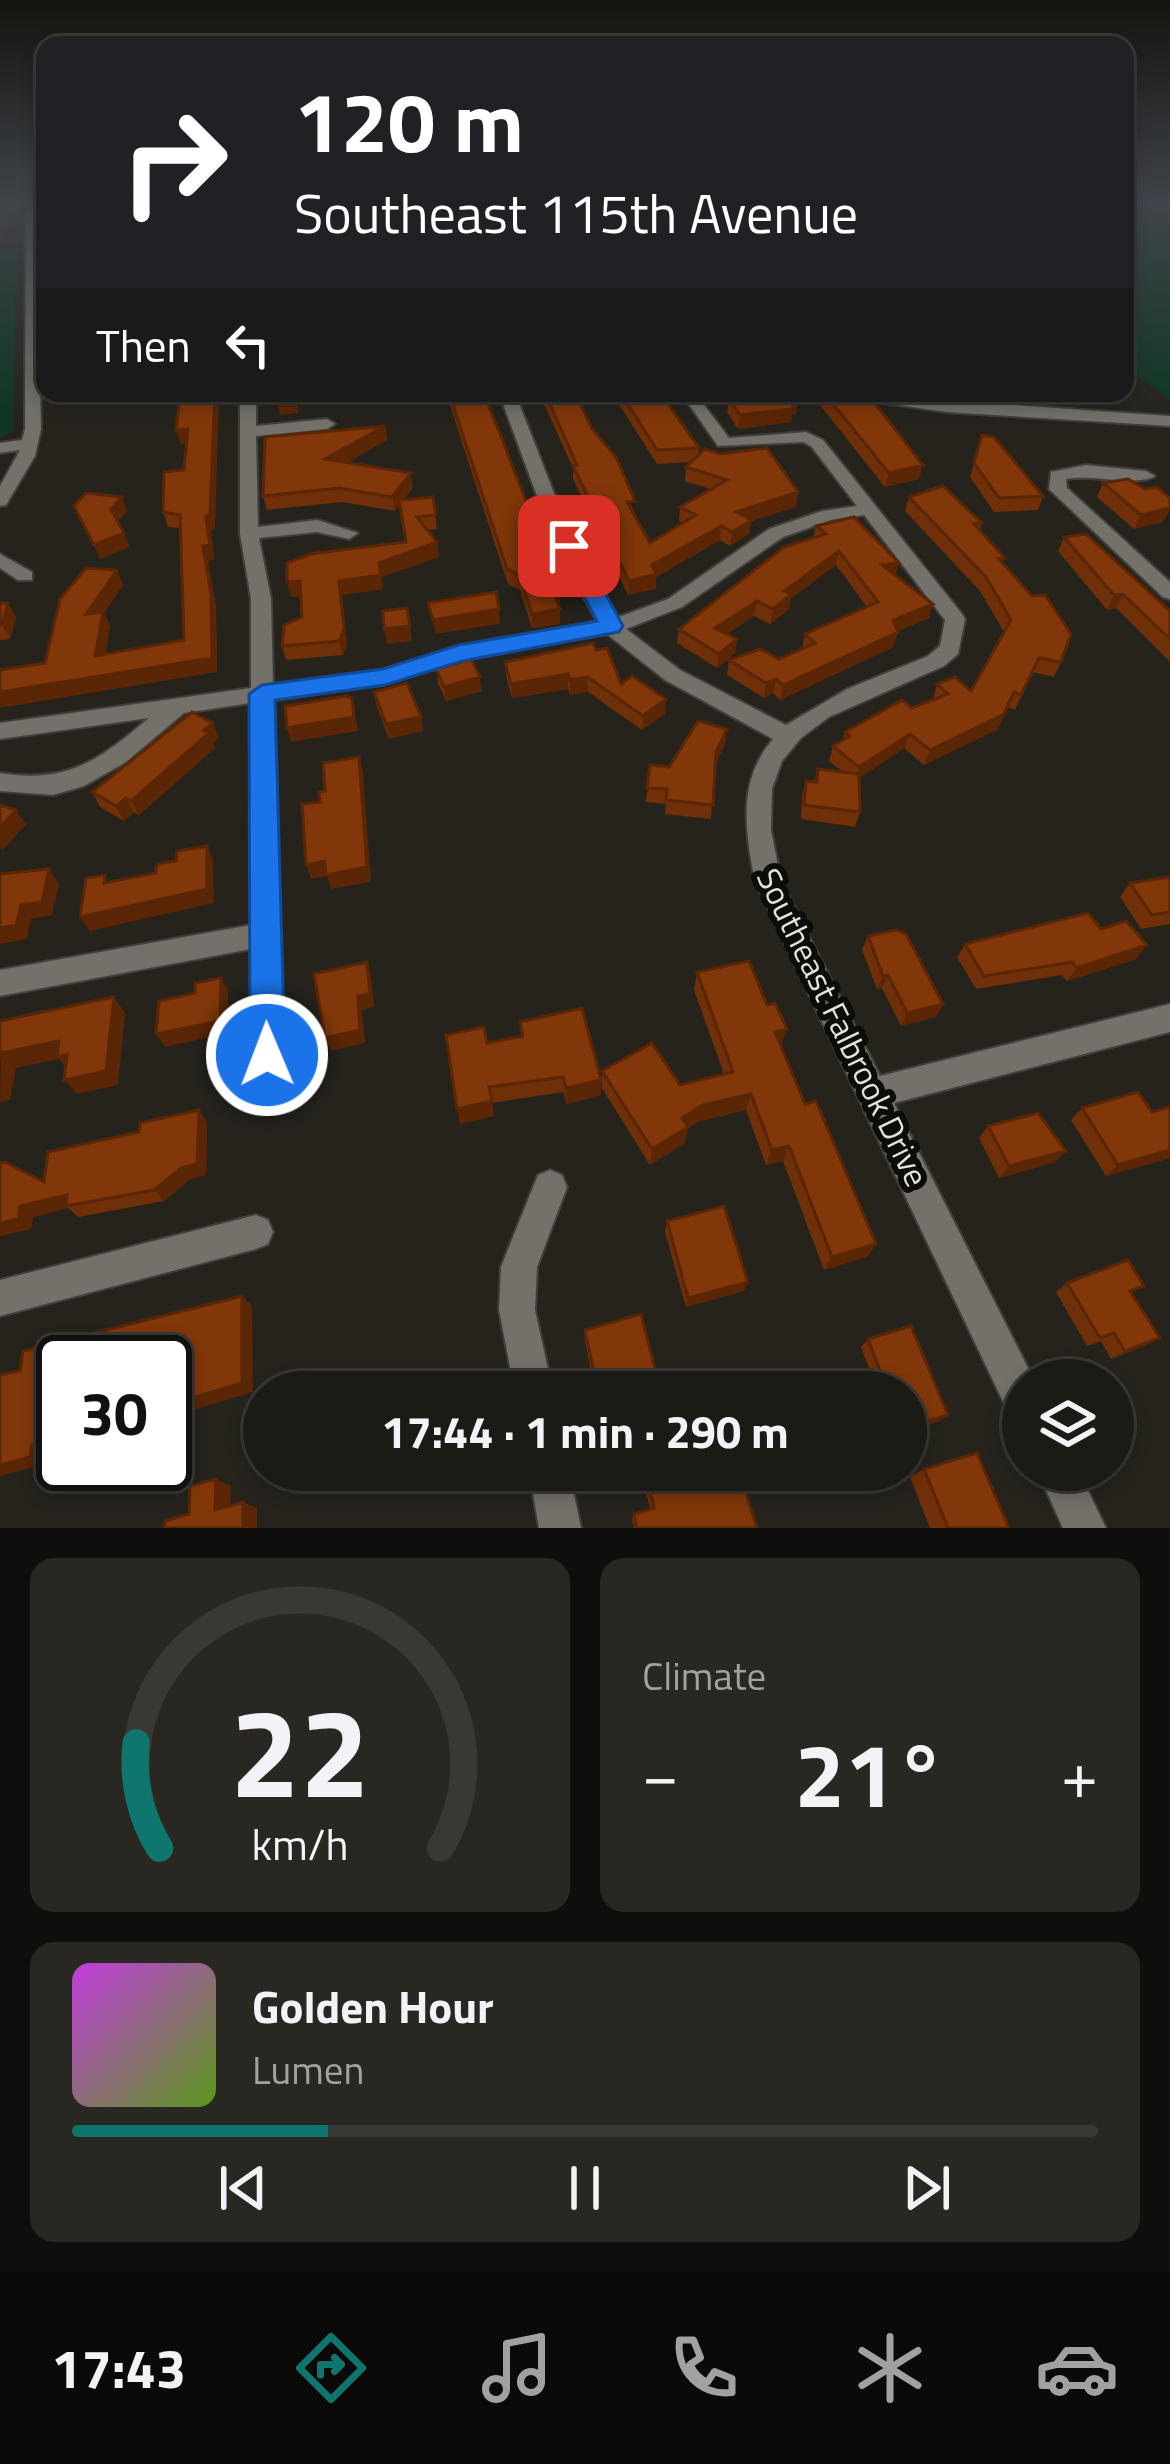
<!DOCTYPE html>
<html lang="en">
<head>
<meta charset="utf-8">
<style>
	:root { --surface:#1c1a15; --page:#292722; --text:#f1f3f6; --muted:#a0a1a0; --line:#3a3834; --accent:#0f766e }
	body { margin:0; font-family:"Titillium Web",sans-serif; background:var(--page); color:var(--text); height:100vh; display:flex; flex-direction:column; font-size:45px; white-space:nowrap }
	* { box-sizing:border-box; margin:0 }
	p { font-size:39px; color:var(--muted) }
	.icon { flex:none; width:66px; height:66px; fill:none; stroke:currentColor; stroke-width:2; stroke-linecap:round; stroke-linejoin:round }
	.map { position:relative; height:1528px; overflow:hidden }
	.side { display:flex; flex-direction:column; gap:30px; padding:30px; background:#0f0e0c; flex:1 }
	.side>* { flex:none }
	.guide { position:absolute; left:36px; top:36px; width:1098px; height:366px; border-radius:24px; box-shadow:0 6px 18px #0003,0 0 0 3px var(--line); background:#202124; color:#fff; overflow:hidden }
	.fabs { position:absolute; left:1002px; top:1359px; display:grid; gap:24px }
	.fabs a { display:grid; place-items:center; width:132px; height:132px; border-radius:50%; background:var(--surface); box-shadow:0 6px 18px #0003,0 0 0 3px var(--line); font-size:60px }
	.speed { position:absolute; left:36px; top:1335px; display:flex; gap:24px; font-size:60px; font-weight:700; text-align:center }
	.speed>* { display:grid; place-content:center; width:156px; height:156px; border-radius:50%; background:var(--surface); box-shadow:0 6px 18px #0003,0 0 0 3px var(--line); line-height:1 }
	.speed .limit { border:6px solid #111; border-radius:18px; background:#fff; color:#111 }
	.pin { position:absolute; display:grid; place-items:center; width:102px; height:102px; color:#fff; margin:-51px; border-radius:24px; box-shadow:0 6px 18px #0006 }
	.me { position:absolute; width:132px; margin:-66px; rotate:359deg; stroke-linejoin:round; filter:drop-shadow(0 0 9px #0008) }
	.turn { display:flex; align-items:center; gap:42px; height:252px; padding:0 60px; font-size:54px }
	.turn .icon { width:156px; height:156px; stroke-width:2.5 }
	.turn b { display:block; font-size:84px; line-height:102px }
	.then { display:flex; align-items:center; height:114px; padding:0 60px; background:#0003; gap:24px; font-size:45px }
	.big { font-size:90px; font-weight:700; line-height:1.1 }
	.side .card { flex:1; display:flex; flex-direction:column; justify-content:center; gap:18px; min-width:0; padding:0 42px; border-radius:24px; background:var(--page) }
	.side .dial { align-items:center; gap:0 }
	.dial svg { height:312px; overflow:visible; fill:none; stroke:var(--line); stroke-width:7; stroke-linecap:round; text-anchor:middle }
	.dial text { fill:var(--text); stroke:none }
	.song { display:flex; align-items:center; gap:36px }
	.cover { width:144px; height:144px; border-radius:18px; background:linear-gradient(135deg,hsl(290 70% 55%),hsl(90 70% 35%)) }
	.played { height:12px; border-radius:6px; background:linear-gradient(90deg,var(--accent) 25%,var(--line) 25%) }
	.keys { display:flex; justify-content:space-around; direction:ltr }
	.heat { display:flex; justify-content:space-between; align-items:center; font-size:66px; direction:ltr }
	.side .tiles { flex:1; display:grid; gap:30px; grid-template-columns:1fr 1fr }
	.card:last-child { grid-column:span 2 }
	.trip { position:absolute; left:243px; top:1371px; width:684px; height:120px; border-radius:60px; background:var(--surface); box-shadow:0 6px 18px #0003,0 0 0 3px var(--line); font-weight:700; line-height:120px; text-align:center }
	.tabs { display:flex; height:192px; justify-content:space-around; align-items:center; background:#0b0a08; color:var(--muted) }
	.tabs .icon { width:84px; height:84px }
	.tabs .on { color:var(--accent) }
	.tabs b { font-size:54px; color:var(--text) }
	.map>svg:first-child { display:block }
	.green { fill:#0e3622 }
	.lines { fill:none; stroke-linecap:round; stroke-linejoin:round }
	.minor-casing { stroke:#413f3a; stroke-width:4 }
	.minor { fill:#737169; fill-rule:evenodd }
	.wall { fill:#6f2f08 }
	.shaded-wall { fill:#5a2606 }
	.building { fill:#813709; stroke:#5a2606; stroke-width:3 }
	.route { fill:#1a73e8; stroke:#114b97; stroke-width:3 }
	.labels { text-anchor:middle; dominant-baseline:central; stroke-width:12; stroke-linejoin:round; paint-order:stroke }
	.street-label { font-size:33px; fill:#e3e2dd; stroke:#0d0c09 }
</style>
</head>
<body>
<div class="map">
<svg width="1170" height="1528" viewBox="0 0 1170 1528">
	<rect width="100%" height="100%" fill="#25231c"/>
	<path class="green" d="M1125 202H1170V400L1125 368Z
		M16 252 13 431 0 439V253Z"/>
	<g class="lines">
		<g class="minor-casing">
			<path id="minor" d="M26 202H36L41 429 35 456 6 505 0 506V486L20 450 0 453V443L22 440 25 429Z
				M240 393H256V426L327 419 335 424 327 429 256 436 258 527 317 520 358 533 349 539 317 532 259 538 271 599 273 685 383 670 459 646 598 623 557 550 499 393H515L576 550 616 618 668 599 769 529 822 511 857 506 811 446 803 442 718 446 681 393H695L729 438 806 432 823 440 962 614 965 619 958 654 944 666 829 717 801 738 782 761 772 789 771 830 781 881 880 1076 1170 1004V1032L894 1103 1034 1380H1023V1419L1009 1414 755 881C745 830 737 781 773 739L665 680 607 634 462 659 385 684 274 700 282 1055 278 1065 267 1069 256 1065 252 1055 251 949 0 996V970L251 925V703L184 713 126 762 84 786 53 795 0 791V773C68 784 99 760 149 718L0 739V723L251 688V599L240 534ZM864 515 945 620 940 646 928 656 847 689 786 725 680 670 626 629 682 607 783 537 831 520Z
				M842 393 1170 416V426L946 412 850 398Z
				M1086 465 1146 471 1155 476C1137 487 1092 474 1066 479L1067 488 1170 582V599L1163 597 1049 489 1051 472Z
				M0 554 32 572V580H18L0 568Z
				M550 1170 562 1175 567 1187 537 1267 535 1310 553 1392H515L499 1310 501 1267 538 1175Z
				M256 1215 268 1220 273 1232 268 1244 256 1249 0 1316V1280Z
				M529 1470H569L581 1528H539Z
				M1037 1470H1078L1106 1528H1063Z"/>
		</g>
		<use href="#minor" class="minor"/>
	</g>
	<path class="wall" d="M180 393 215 529 211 530 214 559 208 561 216 608 217 672 45 663 117 570 123 585 104 613 110 626 105 654 184 640 180 528 168 527 163 512 184 470 186 443 181 444 176 430Z
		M446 393H484L560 602 557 603 560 609V624L532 628 520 590 508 584Z
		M539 393H575L650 543 683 523 679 521 680 507 710 489 685 481 686 467 691 462 657 464 612 393H644L649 400 699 448 698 456 798 492 796 507 751 521 749 534 730 546 720 540 656 577V589L628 595 573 479V468Z
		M762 393H791L796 414 792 415 791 422 738 429 727 412 729 399 762 395Z
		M822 393H831L919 479 885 487 820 405Z
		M385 426 387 440 347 463 413 487 404 499 433 497 437 529 427 530 437 542 439 557 381 577 383 589 342 595 347 644 343 655 286 660 282 646 302 617 301 596 291 597 406 542 400 505 395 511 342 502 267 510 263 496Z
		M982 435 1043 496 1038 510 994 512 970 477Z
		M1103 483 1145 489 1170 508 1163 522 1134 529 1097 497Z
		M909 497 982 523 980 530 1003 564 1061 662 1054 677 1032 672 1015 710 1008 707 998 729 924 765 904 748 859 778 860 812 855 827 801 819 802 795 806 781 814 782 818 769 843 772 829 761 833 746 843 740 845 732 933 700 937 684 971 691 1004 632 980 591 905 511Z
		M816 526 899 563 895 575 929 618 897 631 893 647 780 700 773 693 764 698 727 675 729 660 779 659 802 649 805 634 867 607 836 565 791 598 789 609 770 624 754 616 727 634 737 639 735 653 717 668 677 643 679 629 813 538Z
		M1064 537 1170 611V662L1116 608 1107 610 1058 551Z
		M0 603 16 617 10 639 0 640Z
		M596 650 621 684 665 714 642 730 588 692 570 695 568 689 512 698 506 676 505 662Z
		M436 669 482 691 446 701 438 683Z
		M374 692 421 717 423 731 389 739 377 707Z
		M219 738 213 742 215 748 139 815 134 812 124 821 100 807 92 792Z
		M725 744 715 764 711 819 665 814 666 804 646 802 650 765 669 767Z
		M1170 877V924L1141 929 1120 897 1130 883Z
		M1101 929 1136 959 1067 981 1062 975 976 989 957 957 965 944Z
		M868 936 943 1004 936 1017 901 1026 882 988 877 989 862 950Z
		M697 972 781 1046 805 1104 876 1244 867 1257 824 1270 783 1161 766 1165 746 1110 700 1121 688 1128 685 1143 650 1165 602 1088V1071L680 1085 724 1074 694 990Z
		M520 1022 601 1080V1095L566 1104 564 1092 492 1103 494 1116 460 1124 487 1043 521 1036Z
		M1170 1107V1158L1106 1176 1071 1120 1082 1108 1152 1112Z
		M207 1122 206 1175 190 1179 164 1201 78 1217 68 1208 33 1217 31 1229 0 1236 44 1182Z
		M988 1126 1066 1151 1055 1162 999 1178 979 1138Z
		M667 1221 744 1291 686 1307 665 1232Z
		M1067 1283 1132 1294 1145 1346 1111 1359 1101 1341 1087 1346 1056 1292Z
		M585 1330 661 1392H595L585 1341Z
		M868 1339 939 1421 906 1431V1392H878L861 1347Z
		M924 1469 1009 1528H930L910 1477Z
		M641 1470H739L757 1528H634L632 1519 634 1514 650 1509Z"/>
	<path class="shaded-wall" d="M5 213 9 224 0 244V225Z
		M215 393H219L215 529 211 530 214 559 208 561 216 608 217 672 0 708V692L212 658 203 546Z
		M295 393H298V413L280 415 277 401Z
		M798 401 796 414 792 415 791 422 738 429 740 415Z
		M385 426 387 440 328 473 325 459Z
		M188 429 192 443 181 444 176 430Z
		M923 465 919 479 885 487 889 473Z
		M411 473 413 487 395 511 392 497Z
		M798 492 796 507 751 521 749 534 730 546 736 512Z
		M122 497 127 511 116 523 111 509Z
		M1170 508 1163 522 1134 529 1141 515Z
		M721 526 720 540 656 577V589L628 595 629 581Z
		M124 533 130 547 100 559 94 545Z
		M437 542 439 557 381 577 379 563Z
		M839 551 836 565 791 598 789 609 770 624 773 609 784 591Z
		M899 563 895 577 882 565Z
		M117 570 123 585 104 613 110 626 103 670 95 656 86 614Z
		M381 575 383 589 342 595 347 644 343 655 339 641V581Z
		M300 581 303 595 291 597 287 582Z
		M560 588V602L552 604V589Z
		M1123 594 1116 608 1107 610 1114 595Z
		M757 601 754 616 713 642 715 628Z
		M8 603 16 617 10 639 2 624Z
		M933 604 929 618 889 635 893 620Z
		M499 609 500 624 435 634 433 620Z
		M560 609V624L532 628V614Z
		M410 626 412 641 387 644 384 629Z
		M898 632 893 647 780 700 783 685Z
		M737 639 735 653 717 668 719 654Z
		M568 674V689L512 698 511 684Z
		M480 677 482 691 446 701 444 687Z
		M588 677V692L570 695V680Z
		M776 679 773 693 764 698 766 683Z
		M1014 692 998 729 924 765 930 750Z
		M352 698 358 731 291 742 287 728Z
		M666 699 665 714 642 730 643 716Z
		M421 717 423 731 389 739 386 724Z
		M213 723 219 738 213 742 215 748 139 815 131 801Z
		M727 729 725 744 714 767 716 752Z
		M910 734 904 748 855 781 859 767Z
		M359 757 363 772 371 882 331 889 327 876 311 879 306 865Z
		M126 798 134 812 124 821 116 806Z
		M16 810 26 824 3 850 0 847V827Z
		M207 846 213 860 214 903 90 931 80 917Z
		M49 869 59 884 52 915 31 919 27 939 0 944V928Z
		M1147 945 1136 959 1067 981 1077 968Z
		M367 962 371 976 374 1007 362 1010 365 1043 331 1051 325 1038 358 996Z
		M888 975 882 988 877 989 883 976Z
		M221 978 228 991V1033L165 1047 156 1034Z
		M114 997 125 1013 118 1085 77 1094 64 1080Z
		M943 1004 936 1017 901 1026 907 1013Z
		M787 1029 781 1046 775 1032Z
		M59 1041 72 1056 70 1072 59 1059 16 1068 10 1100 0 1102 1 1053Z
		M601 1080V1095L566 1104V1088Z
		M751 1094 746 1110 700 1121 688 1128 685 1143 650 1165 652 1149 682 1118 703 1105Z
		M492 1101 494 1116 460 1124 457 1109Z
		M199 1110 207 1122 206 1175 190 1179 164 1201 154 1190Z
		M789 1146 783 1161 766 1165 772 1150Z
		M1170 1150V1158L1106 1176 1118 1165Z
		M1066 1151 1055 1162 999 1178 1009 1166Z
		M67 1195 66 1206 68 1208 33 1217 31 1229 0 1236V1223L20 1206Z
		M876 1244 867 1257 824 1270 832 1257Z
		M748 1282 744 1291 686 1307 688 1298Z
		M242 1296 252 1306 253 1392 165 1418V1406Z
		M1160 1338 1145 1346 1111 1359 1125 1351Z
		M948 1415 939 1421 906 1431V1428Z
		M63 1436V1448L50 1452 48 1463 0 1476V1465L32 1445Z
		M216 1479 231 1486 230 1516 215 1510Z
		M243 1502 257 1508V1528H243Z"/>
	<path class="building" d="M0 206 5 213 0 225Z
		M180 393H215L210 515 206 516 210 545 203 546 211 594 212 658 0 692V670L45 663 60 599 86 568 117 570 86 614 103 612 95 656 184 640 180 515 163 512 164 472 184 470 188 429 176 430Z
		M276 393H295V399L277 401Z
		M449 393H484L560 588 552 589 560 609 532 614 519 575 507 569Z
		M545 393H575L592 429 616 457 635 501 627 502 650 543 696 515 680 507 727 480 686 467 705 449 720 454 767 448 798 492 736 512 752 520 732 532 721 526 652 565 657 574 629 581 573 466 577 465Z
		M621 393H644L649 400 668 404 699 448 657 450Z
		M768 393H791L798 401 792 402 793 409 740 415 729 399 769 394Z
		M824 393 873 401 923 465 889 473Z
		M385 426 325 459 411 473 392 497 339 488 263 496 265 437Z
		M982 435 994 437 1043 496 999 498 974 463Z
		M1128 479 1145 489 1157 487 1170 498V508L1141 515 1103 483Z
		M943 486 982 523 974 524 1005 558 999 559 1032 596 1045 595 1071 634 1061 662 1039 658 1021 695 1014 692 1004 714 930 750 910 734 859 767 833 746 850 736 845 732 902 700 912 708 948 694 937 684 955 677 971 691 1011 620 986 577 909 497Z
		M86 493 122 497 111 509 124 533 94 545 74 506Z
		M398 493 403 500 433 497 436 515 417 517 437 542 379 563 381 575 339 581 344 629 339 641 282 646 284 625 302 617 300 581 287 582V563L310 554 406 542Z
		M854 517 899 563 882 565 933 604 893 620 898 632 783 685 776 679 766 683 729 660 760 649 779 659 815 643 805 634 878 602 839 551 784 591 792 594 773 609 757 601 715 628 737 639 719 654 679 629 784 547 826 534 816 526Z
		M1086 534 1170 611V639L1123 594 1114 595 1064 537Z
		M496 592 499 609 433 620 428 603Z
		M0 603H8L2 624 0 625Z
		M407 608 410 626 384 629 383 611Z
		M593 643 596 650 607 648 621 684 632 676 666 699 643 716 588 677 570 680 568 674 511 684 505 662Z
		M471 659 480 677 444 687 436 669Z
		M407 683 421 717 386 724 374 692Z
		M346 696 352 698 354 717 287 728 285 706Z
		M192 712 213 723 204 730 209 733 131 801 126 798 116 806 92 792Z
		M698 721 727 729 716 752 713 805 666 800 667 789 647 788 650 765 669 767Z
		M359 757 367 867 326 875 325 861 306 865 302 804 320 802 319 792 325 791 323 763Z
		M818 769 859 774 860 812 804 805 806 781 817 782Z
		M0 805 16 810 0 827Z
		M207 846V889L80 917 86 878 105 875 104 883 156 873 157 864 176 861 177 851Z
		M49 869 42 902 21 905 16 925 0 928V874Z
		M1170 877V912L1152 915 1130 883Z
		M1088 913 1101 929 1126 921 1147 945 1077 968 1072 962 984 976 965 944Z
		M896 930 906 934 943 1004 907 1013 888 975 883 976 868 936Z
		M749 961 767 1005 775 1003 787 1029 775 1032 805 1104 816 1101 876 1244 832 1257 789 1146 772 1150 751 1094 703 1105 682 1118 688 1127 652 1149 602 1071 652 1043 680 1085 733 1072 697 972Z
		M367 962 370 994 358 996 360 1030 325 1038 314 974Z
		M221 978 220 1021 156 1034 159 1001 195 993V983Z
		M114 997 106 1071 64 1080 67 1054 57 1057 59 1041 1 1053 0 1061V1021Z
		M582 1008 601 1080 566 1088 563 1077 489 1087 492 1101 457 1109 446 1035 484 1027 487 1043 523 1036 520 1022Z
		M1138 1092 1152 1112 1170 1107V1150L1118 1165 1082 1108Z
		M199 1110 197 1164 181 1168 154 1190 66 1206 67 1195 20 1206 18 1219 0 1223V1163L5 1162 44 1182 48 1152 139 1132 140 1123Z
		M1038 1113 1066 1151 1009 1166 988 1126Z
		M724 1206 748 1282 688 1298 667 1221Z
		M1128 1260 1144 1286 1130 1291 1160 1338 1125 1351 1114 1333 1100 1338 1067 1283Z
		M242 1296V1383L165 1406V1362H63V1436L32 1445 30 1457 0 1465V1375L20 1371 23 1351Z
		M641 1314 661 1392H598L585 1330Z
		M911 1326 948 1415 906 1428V1392H888L868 1339Z
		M977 1453 1009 1528H948L924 1469Z
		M645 1470H739L757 1528H637L634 1514 654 1508Z
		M216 1479 215 1510 243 1502V1528H164L165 1521 189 1514 190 1486Z"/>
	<linearGradient id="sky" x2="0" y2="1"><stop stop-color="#14130f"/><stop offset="0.49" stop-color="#40454b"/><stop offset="1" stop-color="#40454b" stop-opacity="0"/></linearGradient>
	<rect width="1170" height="416" fill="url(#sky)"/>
	<path class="route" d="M561 541 580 546 623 626 619 632 462 661 385 685 275 700 285 1055 280 1067 267 1072 255 1067 250 1055 249 694 262 685 383 669 459 645 597 621 558 546Z"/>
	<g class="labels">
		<g class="street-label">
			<text transform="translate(843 1027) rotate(64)">Southeast Falbrook Drive</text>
		</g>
	</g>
</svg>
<div class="fabs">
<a><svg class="icon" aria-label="layers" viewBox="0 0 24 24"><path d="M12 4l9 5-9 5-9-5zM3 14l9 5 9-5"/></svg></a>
</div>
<div class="speed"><div class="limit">30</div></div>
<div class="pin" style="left:569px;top:546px;background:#d93025"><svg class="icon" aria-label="arrive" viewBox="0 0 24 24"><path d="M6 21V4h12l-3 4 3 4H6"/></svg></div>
<svg class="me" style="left:267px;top:1055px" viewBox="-20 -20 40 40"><circle r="17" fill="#1a73e8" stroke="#fff" stroke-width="3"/><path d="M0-11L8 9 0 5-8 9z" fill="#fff"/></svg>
<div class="trip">17:44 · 1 min · 290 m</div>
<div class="guide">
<div class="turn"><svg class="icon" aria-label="right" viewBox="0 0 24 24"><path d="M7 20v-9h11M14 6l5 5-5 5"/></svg><div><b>120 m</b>Southeast 115th Avenue</div></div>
<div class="then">Then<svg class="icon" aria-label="left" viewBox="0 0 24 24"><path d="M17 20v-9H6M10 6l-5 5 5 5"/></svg></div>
</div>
</div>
<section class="side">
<div class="tiles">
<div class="card dial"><svg viewBox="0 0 100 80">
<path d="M14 69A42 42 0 1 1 86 69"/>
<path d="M14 69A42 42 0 0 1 8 42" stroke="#0f766e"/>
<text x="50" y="56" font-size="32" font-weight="700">22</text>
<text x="50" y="72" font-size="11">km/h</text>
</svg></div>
<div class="card"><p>Climate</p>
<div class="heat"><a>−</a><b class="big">21°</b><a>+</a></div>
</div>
<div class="card">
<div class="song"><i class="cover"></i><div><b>Golden Hour</b><p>Lumen</p></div></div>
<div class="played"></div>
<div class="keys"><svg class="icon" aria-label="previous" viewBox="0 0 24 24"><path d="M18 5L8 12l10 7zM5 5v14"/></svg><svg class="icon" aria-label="pause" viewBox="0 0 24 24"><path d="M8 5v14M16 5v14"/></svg><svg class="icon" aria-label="next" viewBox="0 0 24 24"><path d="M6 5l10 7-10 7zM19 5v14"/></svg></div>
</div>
</div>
</section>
<nav class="tabs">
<b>17:43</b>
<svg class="icon on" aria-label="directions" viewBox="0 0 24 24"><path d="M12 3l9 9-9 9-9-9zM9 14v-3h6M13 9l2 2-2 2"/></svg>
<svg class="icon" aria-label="music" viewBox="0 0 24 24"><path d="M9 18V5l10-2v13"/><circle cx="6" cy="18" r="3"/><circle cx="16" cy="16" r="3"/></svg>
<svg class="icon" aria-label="phone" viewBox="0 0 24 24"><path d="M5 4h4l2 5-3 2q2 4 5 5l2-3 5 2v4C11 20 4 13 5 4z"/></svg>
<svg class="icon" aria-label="climate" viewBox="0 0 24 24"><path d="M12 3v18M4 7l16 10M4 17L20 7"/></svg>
<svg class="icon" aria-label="car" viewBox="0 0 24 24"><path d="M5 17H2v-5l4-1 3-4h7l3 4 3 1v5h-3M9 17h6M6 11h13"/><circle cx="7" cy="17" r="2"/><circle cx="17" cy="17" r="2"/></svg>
</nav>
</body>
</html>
